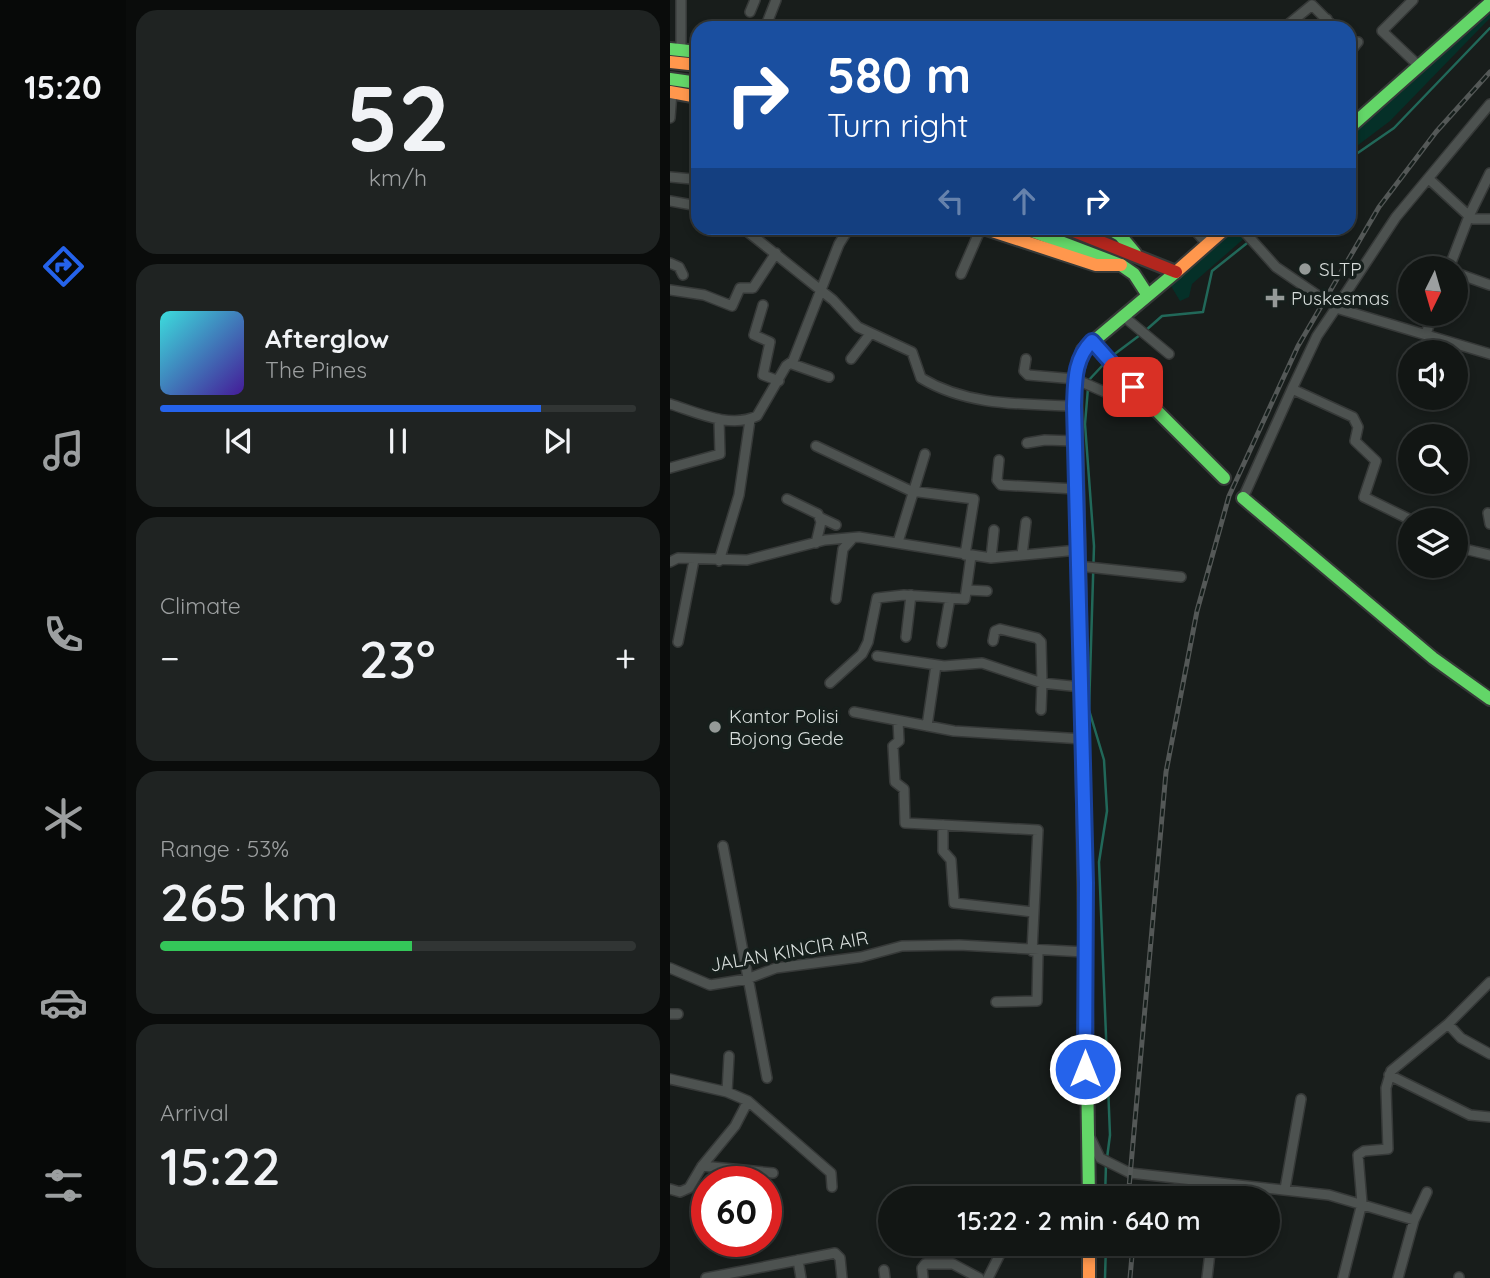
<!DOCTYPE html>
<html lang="en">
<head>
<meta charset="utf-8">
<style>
	:root { --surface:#121614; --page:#1f2322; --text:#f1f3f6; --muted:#9c9fa0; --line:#313534; --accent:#2563eb }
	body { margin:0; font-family:Quicksand,sans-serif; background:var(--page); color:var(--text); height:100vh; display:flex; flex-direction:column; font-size:26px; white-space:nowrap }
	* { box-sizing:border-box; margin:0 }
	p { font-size:23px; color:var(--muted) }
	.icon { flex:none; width:38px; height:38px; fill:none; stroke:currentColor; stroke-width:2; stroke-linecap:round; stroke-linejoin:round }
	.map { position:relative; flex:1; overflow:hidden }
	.details { display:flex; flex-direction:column; gap:10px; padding:10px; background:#0a0c0b; width:544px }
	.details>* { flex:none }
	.guide { position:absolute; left:21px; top:21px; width:665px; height:214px; border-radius:21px; box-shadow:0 4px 10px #0003,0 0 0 2px var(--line); background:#1a4fa0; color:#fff; overflow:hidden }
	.needle { width:46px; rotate:185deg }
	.controls { position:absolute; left:728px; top:256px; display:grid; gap:14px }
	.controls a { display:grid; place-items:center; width:70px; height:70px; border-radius:50%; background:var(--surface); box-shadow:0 4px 10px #0003,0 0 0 2px var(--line); font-size:35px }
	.speed { position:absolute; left:21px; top:1166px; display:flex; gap:14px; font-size:35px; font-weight:700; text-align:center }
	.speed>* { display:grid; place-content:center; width:91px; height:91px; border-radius:50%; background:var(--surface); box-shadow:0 4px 10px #0003,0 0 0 2px var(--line); line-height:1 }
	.speed .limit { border:10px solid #d22; background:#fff; color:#111 }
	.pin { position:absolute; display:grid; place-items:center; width:60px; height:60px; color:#fff; margin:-30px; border-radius:14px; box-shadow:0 4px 10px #0006 }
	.me { position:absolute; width:77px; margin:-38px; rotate:0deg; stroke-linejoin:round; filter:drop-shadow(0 0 5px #0008) }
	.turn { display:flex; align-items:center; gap:24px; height:147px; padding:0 21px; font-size:32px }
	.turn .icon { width:91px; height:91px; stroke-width:2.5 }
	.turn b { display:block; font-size:49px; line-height:60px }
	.lanes { display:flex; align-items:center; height:66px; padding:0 21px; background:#0003; justify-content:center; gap:35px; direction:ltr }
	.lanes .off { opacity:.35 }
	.big { font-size:52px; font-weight:600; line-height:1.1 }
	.details .card { flex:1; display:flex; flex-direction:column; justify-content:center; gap:10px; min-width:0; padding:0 24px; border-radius:21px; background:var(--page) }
	.details .dial { align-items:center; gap:0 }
	.dial b { font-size:91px; line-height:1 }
	.song { display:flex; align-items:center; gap:21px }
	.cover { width:84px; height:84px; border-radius:10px; background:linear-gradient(135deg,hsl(180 70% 55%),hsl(260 70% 35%)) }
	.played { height:7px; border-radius:4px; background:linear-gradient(90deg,var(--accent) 80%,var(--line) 80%) }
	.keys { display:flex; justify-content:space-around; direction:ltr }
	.heat { display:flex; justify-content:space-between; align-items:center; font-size:38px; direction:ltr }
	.charge { height:10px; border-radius:5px; background:linear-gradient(90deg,#34c759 53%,var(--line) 0) }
	.trip { position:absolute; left:208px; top:1186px; width:402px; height:70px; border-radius:35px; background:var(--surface); box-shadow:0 4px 10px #0003,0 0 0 2px var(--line); font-weight:600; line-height:70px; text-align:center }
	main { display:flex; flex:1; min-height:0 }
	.tabs { display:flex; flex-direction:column; width:126px; justify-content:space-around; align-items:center; background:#070908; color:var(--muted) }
	.tabs .icon { width:49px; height:49px }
	.tabs .active { color:var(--accent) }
	.tabs b { font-size:32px; color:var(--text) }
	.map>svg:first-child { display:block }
	.green { fill:#053028 }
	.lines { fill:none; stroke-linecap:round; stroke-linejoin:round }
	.stream { stroke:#216859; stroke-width:2.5 }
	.street-casing { stroke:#363938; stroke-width:12 }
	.fast-casing { stroke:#363938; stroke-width:16 }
	.slow-casing { stroke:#363938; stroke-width:16 }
	.jam-casing { stroke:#363938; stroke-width:16 }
	.street { stroke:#4d5250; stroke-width:9 }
	.fast { stroke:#63d668; stroke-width:12 }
	.slow { stroke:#ff974d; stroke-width:12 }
	.jam { stroke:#b3261e; stroke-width:12 }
	.rail-casing { stroke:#545857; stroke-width:5 }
	.rail { stroke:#161f1c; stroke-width:2.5; stroke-dasharray:8; stroke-linecap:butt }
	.route-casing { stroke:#184099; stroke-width:18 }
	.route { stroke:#2563eb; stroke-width:12 }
	.poi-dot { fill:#959a98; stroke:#161f1c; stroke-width:2.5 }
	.labels { text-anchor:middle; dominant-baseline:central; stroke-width:7; stroke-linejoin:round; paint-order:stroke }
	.poi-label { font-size:19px; fill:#d8dedc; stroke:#161f1c; text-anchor:start }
	.street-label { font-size:19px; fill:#d8dedc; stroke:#161f1c }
</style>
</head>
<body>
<main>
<nav class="tabs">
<b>15:20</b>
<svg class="icon active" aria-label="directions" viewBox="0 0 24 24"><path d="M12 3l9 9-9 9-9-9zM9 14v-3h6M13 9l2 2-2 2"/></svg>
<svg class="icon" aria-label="music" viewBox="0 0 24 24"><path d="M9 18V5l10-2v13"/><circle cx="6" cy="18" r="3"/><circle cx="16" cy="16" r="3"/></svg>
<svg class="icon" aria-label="phone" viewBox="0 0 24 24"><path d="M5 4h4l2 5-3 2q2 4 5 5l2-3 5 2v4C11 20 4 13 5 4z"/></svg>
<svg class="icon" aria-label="climate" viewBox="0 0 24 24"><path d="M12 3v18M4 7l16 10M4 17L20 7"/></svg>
<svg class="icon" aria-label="car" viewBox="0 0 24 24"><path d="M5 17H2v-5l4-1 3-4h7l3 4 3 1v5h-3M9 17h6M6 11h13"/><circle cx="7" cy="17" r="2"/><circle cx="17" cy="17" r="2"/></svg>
<svg class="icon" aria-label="filters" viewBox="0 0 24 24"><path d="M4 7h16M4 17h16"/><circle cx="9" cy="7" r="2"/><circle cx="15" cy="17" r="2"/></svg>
</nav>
<section class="details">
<div class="card dial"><b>52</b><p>km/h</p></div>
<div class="card">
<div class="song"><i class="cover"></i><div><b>Afterglow</b><p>The Pines</p></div></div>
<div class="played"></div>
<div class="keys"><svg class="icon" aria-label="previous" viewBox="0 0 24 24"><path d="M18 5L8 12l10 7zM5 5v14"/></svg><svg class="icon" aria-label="pause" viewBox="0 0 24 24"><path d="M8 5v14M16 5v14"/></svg><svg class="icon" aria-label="next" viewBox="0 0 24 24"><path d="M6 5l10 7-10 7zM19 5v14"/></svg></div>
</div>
<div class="card"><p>Climate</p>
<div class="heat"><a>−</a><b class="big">23°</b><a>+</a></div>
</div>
<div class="card"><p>Range · 53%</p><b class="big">265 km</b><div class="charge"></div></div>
<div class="card"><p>Arrival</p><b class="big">15:22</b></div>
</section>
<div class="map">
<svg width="820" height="1278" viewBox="0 0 820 1278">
	<rect width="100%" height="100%" fill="#181d1b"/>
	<path class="green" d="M820 10V18L720 121 679 152V133Z
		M565 228H586L522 284 519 297 510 301 498 281Z"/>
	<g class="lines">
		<path class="stream" d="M679 159 724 128 820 28
			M475 331 492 316 533 312 542 271 596 228
			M442 356 470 335
			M418 381 432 366
			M418 388 415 424 424 546 419 710 434 760 437 811 429 862 440 1135 437 1158
			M435 1199 436 1164
			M435 1278 436 1244"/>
		<g class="street-casing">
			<path id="street" d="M743 0 712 31 750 67
				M80 12 85 0
				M95 28 106 0
				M614 28 642 5 665 28
				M647 28 657 19
				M11 50V0
				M679 53 688 42
				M0 118 2 92
				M820 173 799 216 803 219H820
				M0 177 22 179
				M759 179 799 216 779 268
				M0 201 28 206
				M73 228 163 300 188 327 242 352 251 378C297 406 351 404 404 406
				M523 228 537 244
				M571 228 606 267 650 297
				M0 263 9 267 13 275
				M786 273 820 285
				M291 274 311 228
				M0 290 34 295 62 306 70 288H83L106 253
				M93 305 84 335 100 342 93 375 109 381
				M666 308 726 217 820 104
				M452 315 499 354
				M756 334 763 313
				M181 359 200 334
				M356 359 354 371 358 375 405 379 444 396
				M122 364 159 377
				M0 404C26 412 60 429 87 416L116 366 123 361 169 244 179 228
				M357 443 375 440 405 441
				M146 446 241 491 304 499 295 555
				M329 460 327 480 331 485 406 489
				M0 468 50 454 49 419
				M573 498 622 389
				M117 499 148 514 151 522 146 543
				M818 513 820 524
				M151 518 166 525
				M741 520 694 497 706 461 685 441 688 427 683 417 622 389 647 336 666 308 820 354
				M228 542 255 454
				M786 547 820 555
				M352 555 356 522
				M321 558 324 530
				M49 561 69 495 80 420
				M0 562 8 558 77 560 155 540 189 537 321 558 408 550
				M408 566 511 577
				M297 590 317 591
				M166 599 173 549 183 538
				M236 637 241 595
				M323 641 325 631 330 629 367 638 371 642 372 683 411 687
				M8 642 24 560
				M272 643 280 598
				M207 656 274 666 312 663 372 683 371 710
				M160 683 192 654 198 642 207 598 234 595 295 599 301 556
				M184 712 284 731 413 739
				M228 721 229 741 223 746 225 782 234 789 235 823 368 830 362 951
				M257 726 266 665
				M273 825V851L281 860 284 903 363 912
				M53 846 97 1078
				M0 968 40 985 77 979 106 968 191 957 232 946 289 945 415 952
				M326 1002 367 1001 368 952
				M0 1014H8
				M778 1024 791 1038 820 1054
				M719 1075 800 1115 820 1117
				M0 1079 57 1092 78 1101 161 1173 162 1187
				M57 1092 59 1056
				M419 1135 430 1158 460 1173 659 1195 744 1220
				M32 1166 103 1173
				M0 1189 10 1192 19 1188 32 1166 65 1126 78 1101
				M615 1189 631 1099
				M546 1199 548 1183
				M128 1260 131 1278
				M214 1270 215 1278
				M36 1278 165 1253 170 1258 172 1278
				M253 1278 252 1268 255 1264H283L309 1278
				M318 1278 331 1252 328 1244
				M537 1278 541 1244
				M673 1278 692 1203 688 1155 694 1151 718 1149 716 1088 721 1071 778 1024 820 982
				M728 1278 744 1220 757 1192
				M789 1278V1277"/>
		</g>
		<g class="fast-casing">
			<path id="fast" d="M0 49 28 52
				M0 79 28 83
				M679 128 820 3
				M354 228 451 265 464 274 477 294
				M438 228 450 235 465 253
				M422 341 445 369 554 478
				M413 350 506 272
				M573 498 763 658 820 699
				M410 608 419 1199"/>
		</g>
		<g class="slow-casing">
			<path id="slow" d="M0 62 28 65
				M0 92 28 97
				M313 228 426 265H451
				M506 272 556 228
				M410 608 405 379 413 350
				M419 1244V1278"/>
		</g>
		<g class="jam-casing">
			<path id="jam" d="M396 228 506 272"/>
		</g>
		<use href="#street" class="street"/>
		<use href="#fast" class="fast"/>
		<use href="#slow" class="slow"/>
		<use href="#jam" class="jam"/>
		<g class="rail-casing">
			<path id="rail" d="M458 1199 496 772 527 611 559 496 628 346 709 207 766 132 820 72
				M460 1278 463 1244"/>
		</g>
		<use href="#rail" class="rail"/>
	</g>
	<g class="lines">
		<g class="route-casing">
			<path id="route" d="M415 1069 416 883 404 406C405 381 404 359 422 341L463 387"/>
		</g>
		<use href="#route" class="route"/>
	</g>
	<g class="poi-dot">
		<circle cx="635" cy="269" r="7"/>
		<path d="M601.5 287.5h7v7h7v7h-7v7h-7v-7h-7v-7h7z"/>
		<circle cx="45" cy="727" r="7"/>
	</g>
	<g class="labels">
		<g class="poi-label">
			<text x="649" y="269">SLTP</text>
			<text x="621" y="298">Puskesmas</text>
			<text x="59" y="716">Kantor Polisi<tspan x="59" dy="22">Bojong Gede</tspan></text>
		</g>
		<g class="street-label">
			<text transform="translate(119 951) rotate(-10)">JALAN KINCIR AIR</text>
		</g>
	</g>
</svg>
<div class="controls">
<a><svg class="needle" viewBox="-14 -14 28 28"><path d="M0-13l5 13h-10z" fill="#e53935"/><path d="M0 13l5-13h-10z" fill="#9c9fa0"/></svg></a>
<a><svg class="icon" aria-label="sound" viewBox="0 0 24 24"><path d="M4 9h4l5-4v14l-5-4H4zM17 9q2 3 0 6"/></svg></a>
<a><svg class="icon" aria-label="search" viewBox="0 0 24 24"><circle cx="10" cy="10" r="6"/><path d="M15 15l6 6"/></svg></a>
<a><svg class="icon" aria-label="layers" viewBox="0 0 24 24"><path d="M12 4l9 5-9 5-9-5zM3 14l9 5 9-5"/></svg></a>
</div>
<div class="speed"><div class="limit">60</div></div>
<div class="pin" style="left:463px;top:387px;background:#d93025"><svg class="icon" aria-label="arrive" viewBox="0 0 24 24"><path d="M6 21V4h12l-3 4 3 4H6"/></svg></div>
<svg class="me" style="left:415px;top:1069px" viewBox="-20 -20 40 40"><circle r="17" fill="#2563eb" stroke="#fff" stroke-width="3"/><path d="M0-11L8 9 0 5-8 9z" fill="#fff"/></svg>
<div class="trip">15:22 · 2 min · 640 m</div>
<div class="guide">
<div class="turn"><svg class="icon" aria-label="right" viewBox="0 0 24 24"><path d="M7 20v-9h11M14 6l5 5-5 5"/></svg><div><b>580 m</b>Turn right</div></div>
<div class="lanes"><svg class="icon off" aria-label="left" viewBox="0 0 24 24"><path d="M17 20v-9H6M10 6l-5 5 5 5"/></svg><svg class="icon off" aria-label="ahead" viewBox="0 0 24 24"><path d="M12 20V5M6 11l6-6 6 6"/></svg><svg class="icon" aria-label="right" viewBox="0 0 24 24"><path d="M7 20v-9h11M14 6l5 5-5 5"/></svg></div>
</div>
</div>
</main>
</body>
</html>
